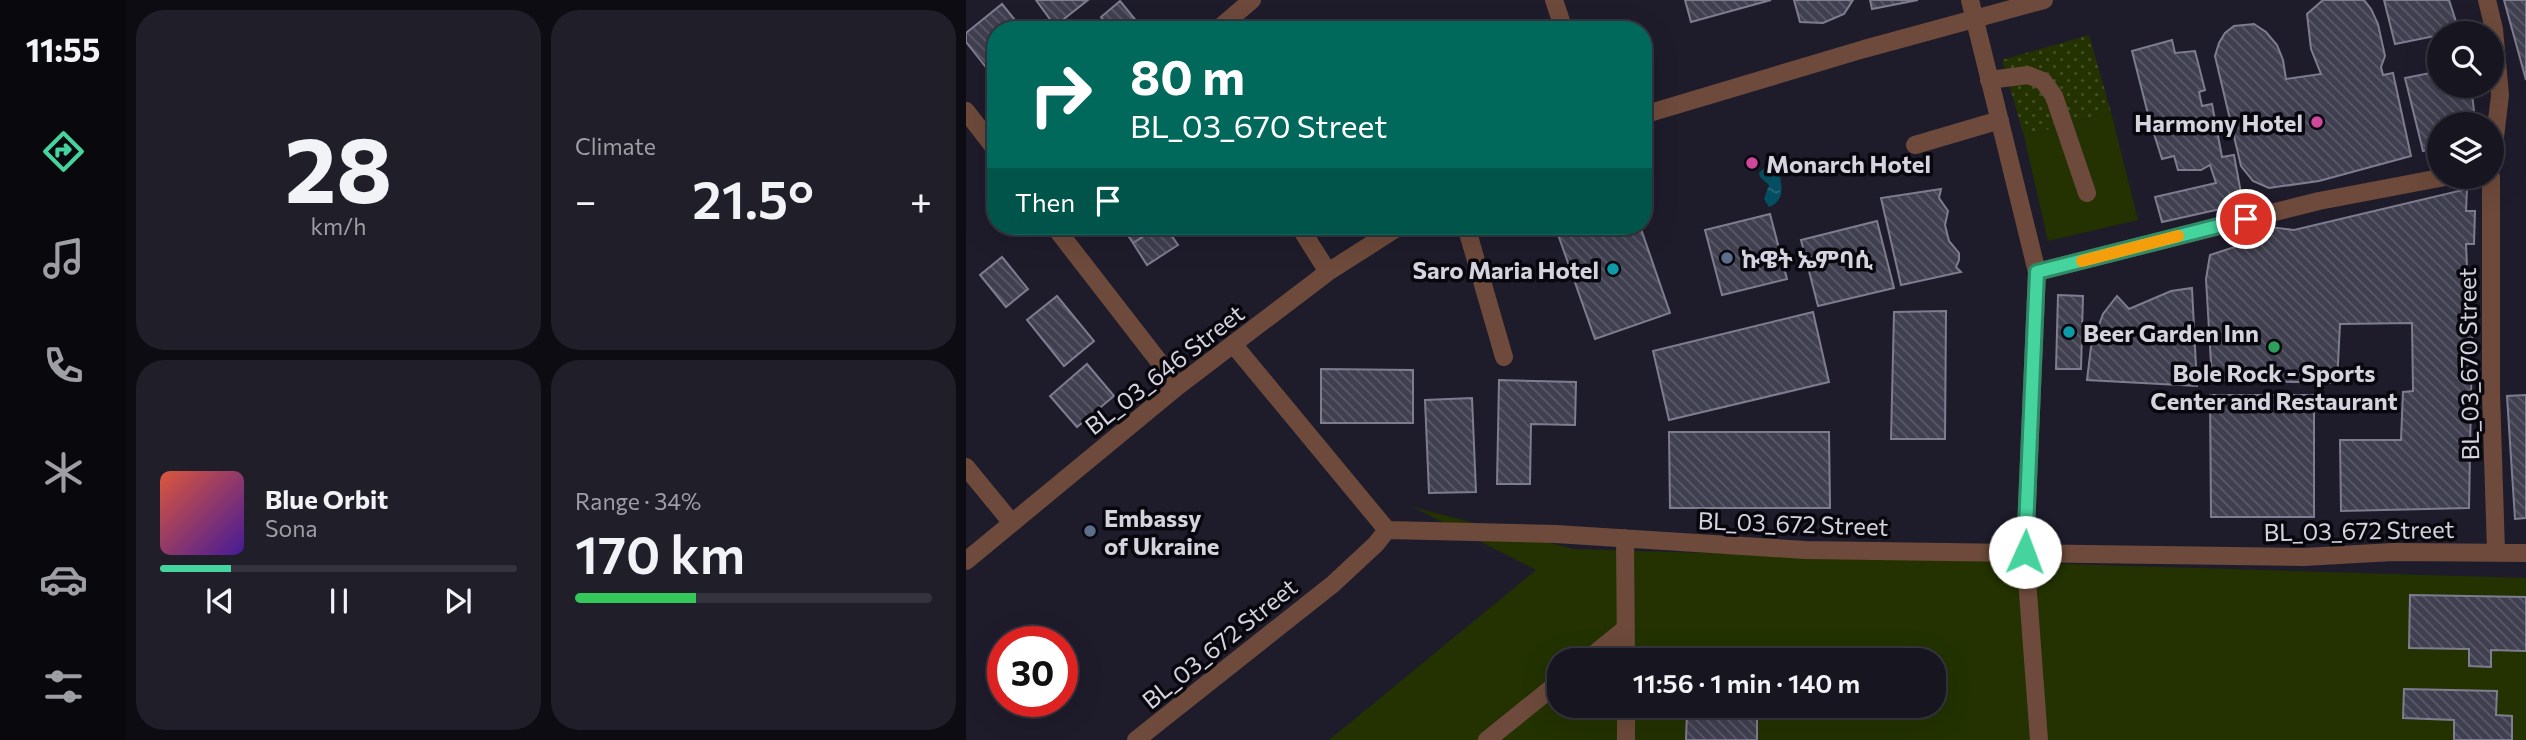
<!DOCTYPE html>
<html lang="en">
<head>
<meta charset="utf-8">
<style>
	:root { --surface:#161520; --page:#1f1e29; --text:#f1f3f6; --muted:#9e9fa5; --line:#35343e; --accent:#46d49e }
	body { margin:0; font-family:Commissioner,"Noto Sans Ethiopic",sans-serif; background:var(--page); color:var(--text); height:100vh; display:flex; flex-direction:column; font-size:26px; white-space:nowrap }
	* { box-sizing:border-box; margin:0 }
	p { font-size:23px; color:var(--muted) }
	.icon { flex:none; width:38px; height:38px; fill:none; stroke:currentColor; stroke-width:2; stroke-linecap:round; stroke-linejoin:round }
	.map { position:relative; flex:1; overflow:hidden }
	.details { display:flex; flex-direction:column; gap:10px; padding:10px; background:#0c0c12; width:840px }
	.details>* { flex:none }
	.hud { position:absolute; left:21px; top:21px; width:665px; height:214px; border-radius:28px; box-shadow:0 7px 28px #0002,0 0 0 2px var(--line); background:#00695c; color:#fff; overflow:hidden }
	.tools { position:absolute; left:1461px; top:21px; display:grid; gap:14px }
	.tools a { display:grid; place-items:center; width:77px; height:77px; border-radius:50%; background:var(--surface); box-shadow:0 7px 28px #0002,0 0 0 2px var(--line); font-size:35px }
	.speed { position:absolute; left:21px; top:626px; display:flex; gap:14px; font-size:35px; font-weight:700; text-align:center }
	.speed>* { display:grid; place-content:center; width:91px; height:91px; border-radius:50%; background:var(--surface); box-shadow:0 7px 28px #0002,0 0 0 2px var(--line); line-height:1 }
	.speed .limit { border:10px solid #d22; background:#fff; color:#111 }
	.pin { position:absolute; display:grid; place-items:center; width:60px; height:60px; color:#fff; margin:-30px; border:4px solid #fff; border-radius:50%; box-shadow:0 2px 7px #0007 }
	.me { position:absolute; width:77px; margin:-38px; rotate:2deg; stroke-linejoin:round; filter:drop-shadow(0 0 5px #0008) }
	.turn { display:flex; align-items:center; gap:24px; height:147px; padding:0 28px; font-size:32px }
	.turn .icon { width:91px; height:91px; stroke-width:2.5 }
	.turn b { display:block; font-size:49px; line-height:60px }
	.then { display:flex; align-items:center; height:66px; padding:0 28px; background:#0003; gap:14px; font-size:26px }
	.big { font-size:52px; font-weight:600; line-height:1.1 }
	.details .widget { flex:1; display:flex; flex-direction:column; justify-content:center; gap:10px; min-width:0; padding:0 24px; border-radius:28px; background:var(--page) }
	.details .dial { align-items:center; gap:0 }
	.dial b { font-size:91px; line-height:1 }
	.song { display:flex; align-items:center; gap:21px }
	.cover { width:84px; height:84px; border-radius:10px; background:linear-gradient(135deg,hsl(10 70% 55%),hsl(260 70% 35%)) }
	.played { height:7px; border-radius:4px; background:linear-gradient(90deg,var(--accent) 20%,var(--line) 20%) }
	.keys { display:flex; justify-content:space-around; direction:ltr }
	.heat { display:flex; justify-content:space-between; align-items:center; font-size:38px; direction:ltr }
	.charge { height:10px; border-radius:5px; background:linear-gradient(90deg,#34c759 34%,var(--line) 0) }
	.details .tiles { flex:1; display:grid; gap:10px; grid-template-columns:repeat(2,1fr) }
	.trip { position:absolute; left:581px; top:648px; width:399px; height:70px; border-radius:28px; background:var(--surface); box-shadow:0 7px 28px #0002,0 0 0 2px var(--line); font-weight:600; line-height:70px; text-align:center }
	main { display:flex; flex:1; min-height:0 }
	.tabs { display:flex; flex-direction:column; width:126px; justify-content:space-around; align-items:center; background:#09080d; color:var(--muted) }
	.tabs .icon { width:49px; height:49px }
	.tabs .on { color:var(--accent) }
	.tabs b { font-size:32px; color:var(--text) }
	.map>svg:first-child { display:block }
	.grass { fill:#233200; fill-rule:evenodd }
	.park { fill:url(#park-dots) }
	.water { fill:url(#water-ripples) }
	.building { fill:url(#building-back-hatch); stroke:#7e7c8f; stroke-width:2 }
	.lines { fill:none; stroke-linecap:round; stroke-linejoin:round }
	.minor { stroke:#6d4a3b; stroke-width:18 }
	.route-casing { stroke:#2e8a67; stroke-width:18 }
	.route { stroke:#46d49e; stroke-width:12 }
	.slow { stroke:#f59e0b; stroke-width:12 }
	.hotel-dot { fill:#d1479c; stroke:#08070e; stroke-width:2.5 }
	.service-dot { fill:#5c6f8a; stroke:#08070e; stroke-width:2.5 }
	.culture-dot { fill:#0f9aa8; stroke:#08070e; stroke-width:2.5 }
	.leisure-dot { fill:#2e9e5b; stroke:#08070e; stroke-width:2.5 }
	.labels { text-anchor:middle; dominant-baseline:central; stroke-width:7; stroke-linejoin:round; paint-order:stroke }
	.poi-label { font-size:24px; font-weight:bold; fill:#d4d3de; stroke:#08070e; text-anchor:start }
	.street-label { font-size:24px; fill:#d4d3de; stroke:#08070e }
</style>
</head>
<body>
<main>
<nav class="tabs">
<b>11:55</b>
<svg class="icon on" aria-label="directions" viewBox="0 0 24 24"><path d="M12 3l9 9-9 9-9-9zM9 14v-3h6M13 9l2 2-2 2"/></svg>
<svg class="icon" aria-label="music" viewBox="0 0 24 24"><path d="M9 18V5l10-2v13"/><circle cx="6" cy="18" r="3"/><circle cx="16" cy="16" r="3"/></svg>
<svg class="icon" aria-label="phone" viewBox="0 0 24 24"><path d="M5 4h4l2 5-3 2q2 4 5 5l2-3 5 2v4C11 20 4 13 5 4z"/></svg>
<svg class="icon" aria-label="climate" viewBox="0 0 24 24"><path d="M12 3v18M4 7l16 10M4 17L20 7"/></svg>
<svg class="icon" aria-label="car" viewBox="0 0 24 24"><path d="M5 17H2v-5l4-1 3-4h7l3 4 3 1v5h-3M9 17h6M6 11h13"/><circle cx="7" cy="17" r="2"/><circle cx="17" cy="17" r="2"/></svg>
<svg class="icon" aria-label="filters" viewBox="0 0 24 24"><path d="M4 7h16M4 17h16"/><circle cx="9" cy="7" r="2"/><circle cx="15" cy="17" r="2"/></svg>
</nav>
<section class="details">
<div class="tiles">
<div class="widget dial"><b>28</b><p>km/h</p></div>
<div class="widget"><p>Climate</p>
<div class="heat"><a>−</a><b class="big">21.5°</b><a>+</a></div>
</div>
<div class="widget">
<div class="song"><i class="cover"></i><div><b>Blue Orbit</b><p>Sona</p></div></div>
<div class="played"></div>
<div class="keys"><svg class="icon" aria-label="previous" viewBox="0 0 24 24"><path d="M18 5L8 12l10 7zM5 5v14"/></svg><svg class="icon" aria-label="pause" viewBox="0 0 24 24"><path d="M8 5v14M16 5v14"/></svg><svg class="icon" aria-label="next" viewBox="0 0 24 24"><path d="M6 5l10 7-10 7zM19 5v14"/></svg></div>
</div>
<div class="widget"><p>Range · 34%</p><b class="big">170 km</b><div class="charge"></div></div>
</div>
</section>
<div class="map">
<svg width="1560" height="740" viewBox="0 0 1560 740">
	<defs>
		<pattern id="park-dots" width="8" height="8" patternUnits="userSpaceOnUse" patternTransform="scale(1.75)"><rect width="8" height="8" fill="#233200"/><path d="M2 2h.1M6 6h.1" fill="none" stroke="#424f25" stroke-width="1.8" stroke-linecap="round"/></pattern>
		<pattern id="water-ripples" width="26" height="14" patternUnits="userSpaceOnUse" patternTransform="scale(1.75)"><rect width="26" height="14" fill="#034f61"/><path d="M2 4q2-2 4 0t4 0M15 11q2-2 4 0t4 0" fill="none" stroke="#276777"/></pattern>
		<pattern id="building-back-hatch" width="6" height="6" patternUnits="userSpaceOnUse" patternTransform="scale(1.75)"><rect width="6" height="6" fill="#403f50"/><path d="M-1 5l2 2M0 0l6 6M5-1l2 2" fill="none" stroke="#5b5a69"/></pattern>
	</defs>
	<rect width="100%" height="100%" fill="#1e1c2b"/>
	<path class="grass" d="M1145 112 1172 220 1082 241 1058 136Z
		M447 507 607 549 1560 578V740H363L570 570ZM593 660H968V705H593Z"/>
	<path class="park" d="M1123 35 1145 112 1058 136 1036 60Z"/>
	<path class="water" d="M802 165 812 170C816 183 820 201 803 207L798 199 803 185 794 177 793 173Z"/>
	<path class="building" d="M70 0H122L89 26Z
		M719 0H805L725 22Z
		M828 0H887L878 14 857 23 834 22Z
		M904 0H952L906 9Z
		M1357 0H1398L1405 9 1412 24 1419 56 1415 67 1417 75 1427 73 1445 156 1353 181 1303 188 1287 181 1275 166 1249 56 1253 43 1259 33 1268 26 1288 24 1300 32 1311 45 1317 60 1320 79 1355 74 1345 49 1341 14Z
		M1418 0H1483L1493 31 1474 33V35L1429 44Z
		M1538 0H1560V80Z
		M154 1 176 28 174 30H146L135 17Z
		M36 4 57 30H30V65L23 71 0 42V33Z
		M1206 40 1209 53 1229 51 1239 90 1233 92 1236 106 1246 104 1256 157 1268 155 1277 204 1196 222 1189 197 1250 183 1244 165 1235 170H1212L1208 156 1196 159 1183 118 1166 51Z
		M1474 71V86H1502L1506 94 1508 111 1504 115 1503 124H1474V147L1457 151 1439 78Z
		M975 189 973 198 982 211 979 225 983 241 993 253V260L990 267 995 272 935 285 915 198Z
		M1501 189 1500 211H1509L1508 244H1500L1502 289H1507L1503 508 1375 511 1374 440H1435L1437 392 1447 391 1446 323 1374 324 1371 383 1246 380 1240 279 1244 255 1302 236 1304 227 1328 230Z
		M804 214 821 279 756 295 739 230Z
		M911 221 928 288 852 306 835 240Z
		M156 226H193L167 243Z
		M193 226H199L212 245 181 265 167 243Z
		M218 226H236L224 235Z
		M589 226H674L704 313 629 339Z
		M36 257 62 289 40 307 14 275Z
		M1226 288 1231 386 1121 380 1125 347 1137 314 1151 296 1163 309 1205 291Z
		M1092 295 1117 296 1115 369H1090Z
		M91 296 128 341 98 366 61 320Z
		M980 311 979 439H925L928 312Z
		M847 312 863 382 703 420 687 351Z
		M121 364 148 396 111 427 84 396Z
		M355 369 447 370V423H355Z
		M533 380 610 382 609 425 565 424 564 484H531Z
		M1244 395H1348V517H1245Z
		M1560 395V518L1549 519 1541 396Z
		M506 398 510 492 463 493 459 400Z
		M703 432H863L864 508H704Z
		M1444 595 1560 597V651L1525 650V667L1503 666V649L1443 648Z
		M1438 689 1531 691 1530 715 1546 716V740H1488V720L1437 718Z
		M721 711 791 713V740H720Z"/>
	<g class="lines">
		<path class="minor" d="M588 0 598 30
			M1004 0 1071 272 1059 552 1073 740
			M1521 0 1528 29 1534 95 1526 163
			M251 30 286 0
			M1023 80 1062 75 1077 81 1088 96 1121 193
			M0 111 30 150
			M677 115 898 49 1078 0
			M949 145 1034 120
			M1525 177V394L1530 551
			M88 226 212 386
			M333 226 362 272
			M500 226 538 357
			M1071 272 1353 201 1479 177
			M267 344 421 530
			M0 467 46 523
			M421 530 590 534 839 550 1338 557 1427 552 1560 553
			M659 538 660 660
			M0 561 212 386 362 272 434 226
			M621 660 659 629
			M660 705V740
			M170 740 367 584 410 544 421 530
			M521 740 593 682"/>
	</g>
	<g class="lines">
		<g class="route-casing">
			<path id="route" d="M1059 552 1071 272 1280 219"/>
		</g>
		<use href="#route" class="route"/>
		<path class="slow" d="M1116 261 1212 236"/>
	</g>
	<g class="hotel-dot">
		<circle cx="1351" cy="122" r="7"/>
		<circle cx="786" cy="163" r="7"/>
	</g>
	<g class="service-dot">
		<circle cx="761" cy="258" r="7"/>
		<circle cx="124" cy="531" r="7"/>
	</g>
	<g class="culture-dot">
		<circle cx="647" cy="269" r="7"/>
		<circle cx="1103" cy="332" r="7"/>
	</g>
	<circle class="leisure-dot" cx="1308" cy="347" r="7"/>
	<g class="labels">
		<g class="poi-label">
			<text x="1337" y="122" text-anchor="end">Harmony Hotel</text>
			<text x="800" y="163">Monarch Hotel</text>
			<text x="775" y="258">ኩዌት ኤምባሲ</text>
			<text x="633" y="269" text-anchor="end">Saro Maria Hotel</text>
			<text x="1117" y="332">Beer Garden Inn</text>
			<text x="1308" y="372" text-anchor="middle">Bole Rock - Sports<tspan x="1308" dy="28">Center and Restaurant</tspan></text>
			<text x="138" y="517">Embassy<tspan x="138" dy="28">of Ukraine</tspan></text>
		</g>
		<g class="street-label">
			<text transform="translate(1502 364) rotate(-91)">BL_03_670 Street</text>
			<text transform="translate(198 369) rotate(-38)">BL_03_646 Street</text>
			<text transform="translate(827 523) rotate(2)">BL_03_672 Street</text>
			<text transform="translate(1393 530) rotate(-1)">BL_03_672 Street</text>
			<text transform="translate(253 643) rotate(-39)">BL_03_672 Street</text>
		</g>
	</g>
</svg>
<div class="tools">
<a><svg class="icon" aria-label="search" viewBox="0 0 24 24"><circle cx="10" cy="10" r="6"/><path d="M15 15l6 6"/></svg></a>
<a><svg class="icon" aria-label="layers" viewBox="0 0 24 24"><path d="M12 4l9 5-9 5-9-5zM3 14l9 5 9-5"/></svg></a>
</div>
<div class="speed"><div class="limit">30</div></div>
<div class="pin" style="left:1280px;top:219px;background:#d93025"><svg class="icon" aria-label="arrive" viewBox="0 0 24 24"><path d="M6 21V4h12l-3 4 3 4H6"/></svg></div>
<svg class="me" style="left:1059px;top:552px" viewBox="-20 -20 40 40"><circle r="19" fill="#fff"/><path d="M0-13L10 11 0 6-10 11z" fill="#46d49e"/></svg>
<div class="trip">11:56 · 1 min · 140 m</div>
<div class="hud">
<div class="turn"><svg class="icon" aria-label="right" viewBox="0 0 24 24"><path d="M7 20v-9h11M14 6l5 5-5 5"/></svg><div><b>80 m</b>BL_03_670 Street</div></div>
<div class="then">Then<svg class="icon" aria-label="arrive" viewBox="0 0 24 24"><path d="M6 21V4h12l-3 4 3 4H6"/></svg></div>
</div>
</div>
</main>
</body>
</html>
